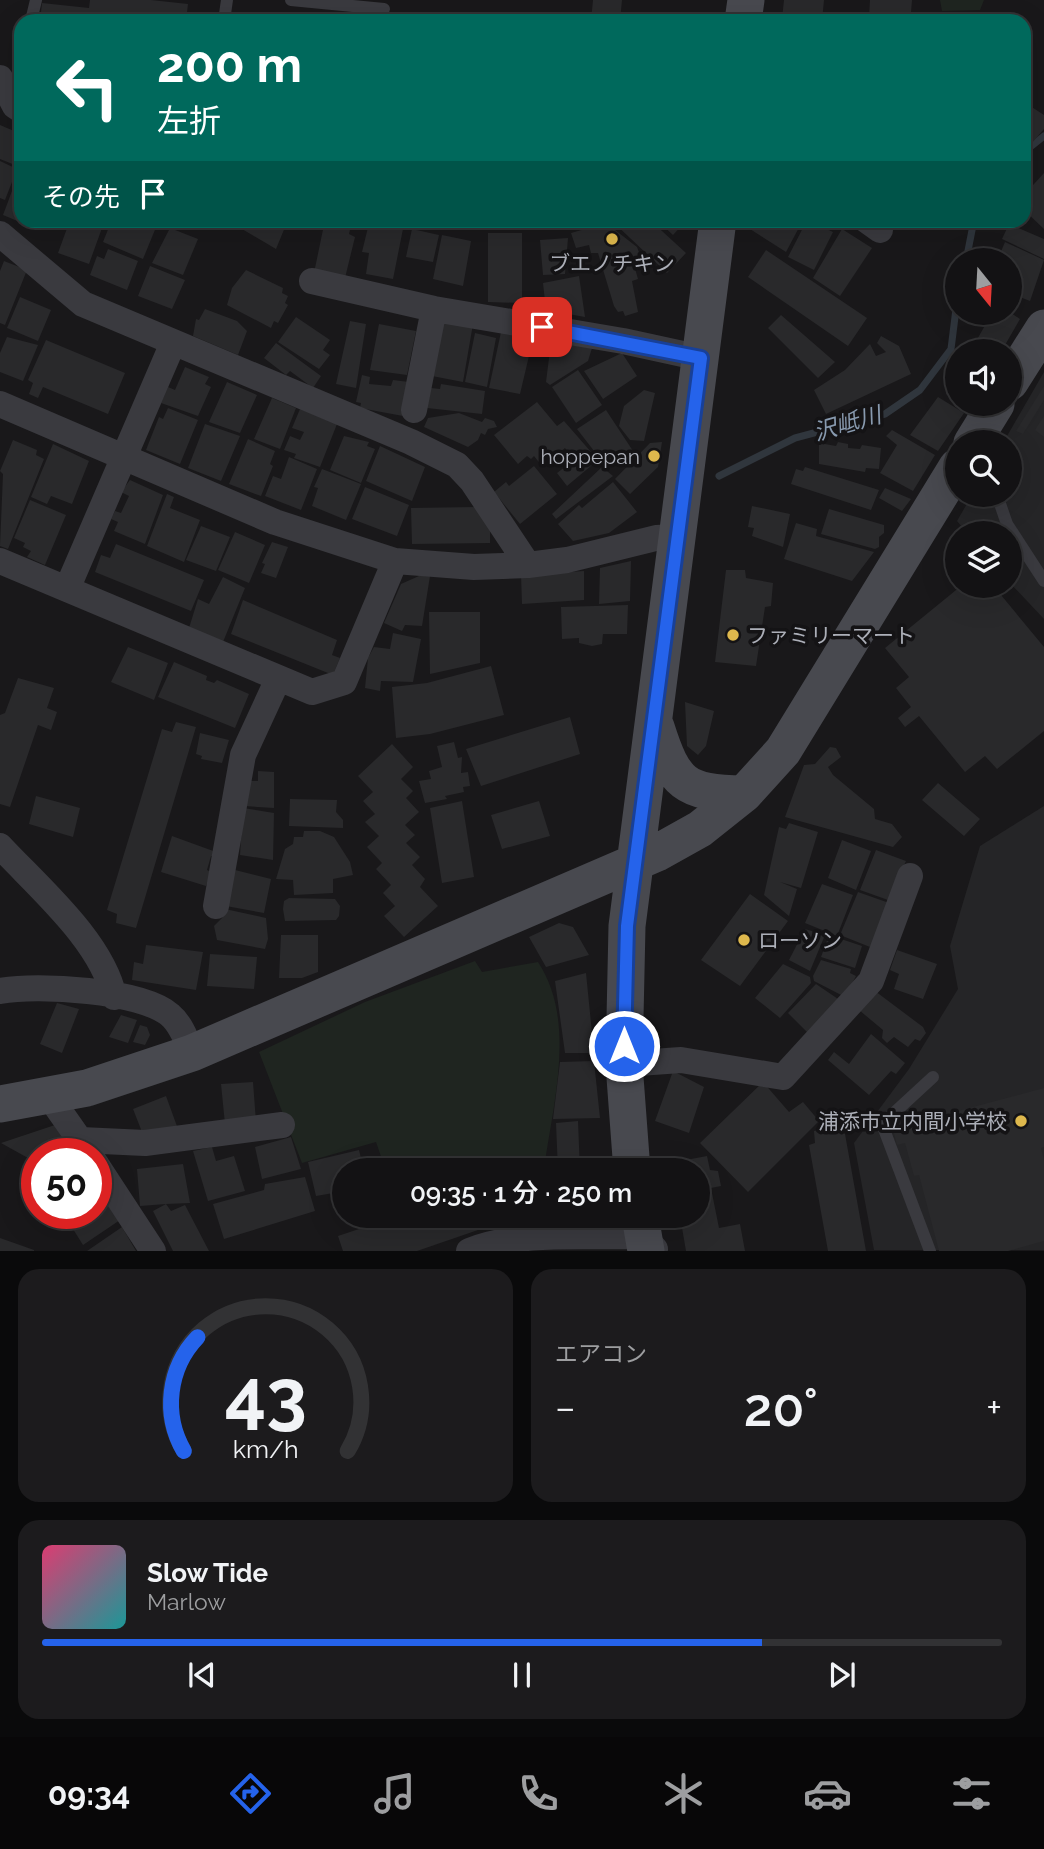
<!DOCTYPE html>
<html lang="ja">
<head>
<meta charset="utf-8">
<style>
	:root { --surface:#131214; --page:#1c1b1d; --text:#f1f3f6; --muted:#9d9ea0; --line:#323234; --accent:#2563eb }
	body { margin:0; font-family:Raleway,"Noto Sans JP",sans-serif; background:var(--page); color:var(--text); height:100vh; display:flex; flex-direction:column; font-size:26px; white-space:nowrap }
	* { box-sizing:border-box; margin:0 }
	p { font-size:23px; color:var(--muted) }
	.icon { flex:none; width:38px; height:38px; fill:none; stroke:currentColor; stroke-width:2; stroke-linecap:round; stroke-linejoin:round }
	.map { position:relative; height:1251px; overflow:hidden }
	.panel { display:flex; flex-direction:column; gap:18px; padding:18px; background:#0a0a0b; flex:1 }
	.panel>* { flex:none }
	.hud { position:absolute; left:14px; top:14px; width:1017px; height:214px; border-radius:21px; box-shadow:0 7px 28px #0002,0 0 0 2px var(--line); background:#00695c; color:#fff; overflow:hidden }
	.needle { width:46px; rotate:162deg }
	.buttons { position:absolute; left:945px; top:248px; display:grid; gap:14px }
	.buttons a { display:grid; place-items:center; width:77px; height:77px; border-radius:50%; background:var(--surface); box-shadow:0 7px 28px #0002,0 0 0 2px var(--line); font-size:35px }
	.speed { position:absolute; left:21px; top:1138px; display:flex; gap:14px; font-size:35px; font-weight:700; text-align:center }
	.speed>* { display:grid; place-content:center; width:91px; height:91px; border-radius:50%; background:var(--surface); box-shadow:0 7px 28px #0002,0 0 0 2px var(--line); line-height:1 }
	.speed .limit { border:10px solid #d22; background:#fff; color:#111 }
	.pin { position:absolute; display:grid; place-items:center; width:60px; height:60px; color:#fff; margin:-30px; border-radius:14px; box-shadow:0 4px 10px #0006 }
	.me { position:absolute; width:77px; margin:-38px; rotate:0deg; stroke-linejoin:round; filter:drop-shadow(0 0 5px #0008) }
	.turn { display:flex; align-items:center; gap:24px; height:147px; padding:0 28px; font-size:32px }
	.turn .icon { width:91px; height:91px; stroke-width:2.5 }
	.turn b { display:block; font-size:49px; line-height:60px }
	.then { display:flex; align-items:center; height:66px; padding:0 28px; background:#0003; gap:14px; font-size:26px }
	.big { font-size:52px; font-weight:600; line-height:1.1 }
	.panel .widget { flex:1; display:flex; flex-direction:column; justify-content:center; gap:10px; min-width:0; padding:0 24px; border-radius:21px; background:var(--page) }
	.panel .dial { align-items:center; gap:0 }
	.dial svg { height:182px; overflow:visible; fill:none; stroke:var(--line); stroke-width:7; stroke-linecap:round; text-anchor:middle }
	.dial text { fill:var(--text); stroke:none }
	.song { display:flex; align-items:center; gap:21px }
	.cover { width:84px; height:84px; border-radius:10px; background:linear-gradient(135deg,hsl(340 70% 55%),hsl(180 70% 35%)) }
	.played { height:7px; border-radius:4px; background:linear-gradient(90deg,var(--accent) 75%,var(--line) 75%) }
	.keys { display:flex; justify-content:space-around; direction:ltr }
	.heat { display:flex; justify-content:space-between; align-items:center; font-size:38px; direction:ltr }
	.panel .tiles { flex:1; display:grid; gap:18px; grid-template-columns:1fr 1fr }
	.widget:last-child { grid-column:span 2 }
	.trip { position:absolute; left:332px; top:1158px; width:378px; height:70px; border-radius:35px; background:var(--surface); box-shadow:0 7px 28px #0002,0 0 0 2px var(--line); font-weight:600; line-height:70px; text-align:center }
	.dock { display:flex; height:112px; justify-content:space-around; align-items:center; background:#080708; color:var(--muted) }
	.dock .icon { width:49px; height:49px }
	.dock .selected { color:var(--accent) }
	.dock b { font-size:32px; color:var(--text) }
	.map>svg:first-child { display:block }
	.built { fill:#252527 }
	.green { fill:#1f2520 }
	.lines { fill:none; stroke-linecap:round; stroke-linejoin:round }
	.stream { stroke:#30363d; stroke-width:7 }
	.building { fill:#29292b }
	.lane { stroke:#3a3a3f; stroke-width:12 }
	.street { stroke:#3a3a3f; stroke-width:26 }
	.secondary { stroke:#48494f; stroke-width:37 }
	.route-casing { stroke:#184099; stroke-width:18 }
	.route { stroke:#2563eb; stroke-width:12 }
	.poi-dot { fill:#deb84d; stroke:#141315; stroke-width:2.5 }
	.labels { text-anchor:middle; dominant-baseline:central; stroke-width:7; stroke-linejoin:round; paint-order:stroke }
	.poi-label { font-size:21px; fill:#acafb8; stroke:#141315; text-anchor:end }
	.water-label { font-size:23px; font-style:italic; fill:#889aaf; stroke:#141315 }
</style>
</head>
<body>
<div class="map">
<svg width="1044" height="1251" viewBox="0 0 1044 1251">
	<rect width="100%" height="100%" fill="#19181a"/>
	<path class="built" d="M1044 372V619L1010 583V534H968L957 521 972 495H1010V443H1003Z
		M1044 806V1250H874L854 1143 909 1069 958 989 950 946 980 846Z"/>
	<path class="green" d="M940 0H984L980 10 942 11Z
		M475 961 482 972 538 962C577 1021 553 1103 544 1169L386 1171 376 1142 302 1163 259 1052 365 1002Z"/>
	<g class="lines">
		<path class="stream" d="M1024 152 1044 136
			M966 261 974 220
			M719 476 795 438 885 414 920 390 951 349 957 301"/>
	</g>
	<path class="building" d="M90 0H151L188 4 186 21H40L42 3 89 8Z
		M593 0H622L620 21H591Z
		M784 0H824L822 21 782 19Z
		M870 0H912L911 12H898L897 19 869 18Z
		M252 12 307 16 306 21H252Z
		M1024 40 1032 41 1024 60Z
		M1024 102 1044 115V129L1032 143 1024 142Z
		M0 125 21 134 20 167 0 159Z
		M0 161 17 169 5 200 0 198Z
		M1044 173V229L1024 210V195Z
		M15 183 21 186V220H34L32 227 3 215Z
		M70 220H81L102 228 89 264 58 253Z
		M132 220H159L143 259 103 242 111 222 128 229Z
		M246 220H288L276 249 242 229Z
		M325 220H352L349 234 355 237 345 278 314 273Z
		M611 220H650L686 253 667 273Z
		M657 220H687L673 235Z
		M756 220H803L786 252 750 229Z
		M807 220 833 232 814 270 788 257Z
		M369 223 403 229 393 279 366 274 369 253 362 252Z
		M606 223 637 247 640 255 632 258 638 279 632 281 638 312 625 316 623 311 618 312 614 306 598 253H591L589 245 576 248 571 233Z
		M1009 224 1044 239V259L1002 239Z
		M170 228 198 239 183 275 152 263Z
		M412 229 439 235 433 262 406 257Z
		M842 229 872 248 840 296 813 278Z
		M488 233H522V303L488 302Z
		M442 235 471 241 463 286 433 279Z
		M568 238 565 274 543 275 540 240Z
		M1005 242 1044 260 1030 301 1010 293V261H997Z
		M108 249 138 261 127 290 90 275 97 256 104 259Z
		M766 250 867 318 848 346 748 277Z
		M4 261 27 270 5 325 0 323V271Z
		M150 266 185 280 172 309 138 296Z
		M246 270 283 288 282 293 288 296 285 303 288 305 278 323 274 321 271 328 227 305 232 288Z
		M579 276 585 317 546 310 543 283Z
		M20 297 51 310 38 341 7 328Z
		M205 309 237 321 247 331 238 355 193 336 196 319 199 320Z
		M992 313H1011L1020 319 1001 352H970Z
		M781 315 835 362 818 378 768 328Z
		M296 317 330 340 323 350 330 355 319 369 278 342Z
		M442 319 473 324 463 382 432 376Z
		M350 321 366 324 356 388 336 384Z
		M379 324 416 331 407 375 370 370Z
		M501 332 533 339 520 394 489 388Z
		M475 333 496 338 487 387 465 382Z
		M881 336 899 346 911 374 826 414 814 390 845 370 870 344 876 356 886 352 877 343Z
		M7 337 38 345 23 381 0 372V353Z
		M46 340 125 373 108 414 43 387 38 398 29 394 33 383 28 380Z
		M551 342 592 348 588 361 550 385 546 382Z
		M276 343 321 376 313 388 290 371 286 375 264 358Z
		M622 353 637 376 603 399 584 371Z
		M185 367 209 377 205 384 211 387 198 416 161 403 168 387 175 390Z
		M578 370 602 405 576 423 552 387Z
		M957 374V402L946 394Z
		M362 375 370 377 369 384 391 386 393 380 409 382 403 416 360 408 361 403 356 402Z
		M227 382 257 395 240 433 209 422Z
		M441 384 485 391 482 414 427 408 431 388 440 389Z
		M1044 386V400L1023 434 1016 431Z
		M644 390 655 393 644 441 630 440 619 426 624 406Z
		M938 397 964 413 938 451 910 435Z
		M272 398 296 408 280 449 254 439Z
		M537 402 557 426 564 421 598 460 567 486 557 473 574 460 565 448 542 466 534 456 531 459 527 456 518 464 494 435Z
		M168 408 198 420 180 464 146 450 159 417 163 419Z
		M300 409 337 424 320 467 294 458 296 454 284 450 290 436 300 440 304 432 292 428Z
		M606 410 633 451 608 469 577 429Z
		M459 413 482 422 485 418 494 421 497 427 488 429 485 435 481 433 478 440 468 447 424 427 428 418Z
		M1044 416V437L1035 430Z
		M205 424 240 436 221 481 188 468Z
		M892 430 935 455 913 491 880 473 897 445 886 436Z
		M344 436 369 442 367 446 375 449 361 483 330 470Z
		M248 439 275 451 270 464 273 466 261 496 229 484Z
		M13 440 37 450 36 455 44 459 8 549 0 546 3 474 0 471Z
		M662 442 658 467 630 494 615 479 650 443Z
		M838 442 848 444V448L860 449 862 445 881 448 879 469 866 468 865 472 819 464V443L836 446Z
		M53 444 89 461 72 504 51 496 47 504 31 497Z
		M380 446 425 467 412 501 366 481Z
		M289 457 317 469 301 510 265 496 273 476 281 479Z
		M534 466 557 494 520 524 494 492 506 482 509 486Z
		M602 467 613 476 556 519 552 514Z
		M805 467 879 490 871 510 791 484 796 469 803 471Z
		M322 469 361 484 346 520 312 506 318 488 314 487Z
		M130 480 163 495 145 544 114 531 118 522 111 519 115 511 121 513 129 496 121 492Z
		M613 482 637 512 609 533 573 541 558 524 579 505 582 508Z
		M365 487 409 505 397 536 352 519Z
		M885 488 911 499 902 511 879 498Z
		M167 494 174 497 170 508 200 520 184 562 147 546Z
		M30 500 66 515 45 565 27 557 31 551 23 547 25 543 14 538Z
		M752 506 790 514 783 547 752 536 754 528 748 527Z
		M476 507 490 528V543L412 544 411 508Z
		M829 509 884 525V533L879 537V547L875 549 821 534Z
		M796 523 817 529 816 536 874 552 852 581 784 559Z
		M201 526 230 537 216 571 186 560Z
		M235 532 265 545 249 583 218 570Z
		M272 542 288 547 276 578 261 573 265 564 262 563Z
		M116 544 204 580 191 611 95 572 101 555 110 558Z
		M631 561 630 601 599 604 600 568Z
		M726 570H745L746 578 773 583 771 606 765 607 756 666 715 662Z
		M584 571V600L522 604 521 575Z
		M419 576H430L422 626 405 625 402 631 384 623 401 584Z
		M223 577 245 588 223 642 189 628 198 599 209 604Z
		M961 586H984L994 598 1001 595 1044 647V731L997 769 985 756 965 772 919 716 905 727 898 718 911 707 896 688 909 677 885 648Z
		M243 600 337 640 332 655 340 658 333 675 231 634Z
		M628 605 627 634H603L602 644 592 646 579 643V638L562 639 561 607Z
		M429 612H480V663L430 674Z
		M393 633 421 639 413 682 381 681 380 691 365 688 368 658 374 647 390 649Z
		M128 647 168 663 154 700 111 682Z
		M174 662 207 676 206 680 214 683 217 680 249 694 235 728 158 697Z
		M491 666 504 715 430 734 396 738 392 687 427 683Z
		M18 678 54 688 47 708 57 712 51 730 38 725 10 807 0 804V715L5 713Z
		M685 702 714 711 706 746 698 755 687 746Z
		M570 717 580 754 481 786 466 749Z
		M176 722 196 727 136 928 116 923 117 914 107 910 162 729 172 732Z
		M200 733 229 740 222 763 201 759 202 756 196 754Z
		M454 742 458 758 462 757 461 773 468 772 470 786 463 787 464 792 445 796 447 799 425 803 419 781 431 779 429 771 442 767 437 746Z
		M392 744 413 767 401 779 413 791 406 798 419 812 405 825 415 835 406 843 420 857 412 865 425 879 420 887 438 906 404 937 384 916 395 906 383 893 391 885 376 869 382 863 367 847 379 836 365 822 375 814 363 801 373 792 358 776Z
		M830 747 836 748 841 757 828 767 833 775 874 809 875 819 892 824 902 837 893 847 785 817 804 765 815 764Z
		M258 771 274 772V808L244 806 246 781H258Z
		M938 783 980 819 964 836 922 800Z
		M36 796 80 808 73 837 29 824Z
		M290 799 337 800 336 812 343 820V828L289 826Z
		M462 801 474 877 442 883 430 808Z
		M539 801 550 836 502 849 491 815Z
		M243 808 274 813 273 860 240 855Z
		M789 823 818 832 801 888 780 882 797 889 789 916 764 895 779 827 786 829Z
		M304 831H320L334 837 350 862 353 875 333 879V893L294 895 293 880 276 879 285 849 293 844 294 837H303Z
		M172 836 216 852 215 857 211 856 207 870 211 872 206 886 161 872Z
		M842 840 871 851 856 890 828 878Z
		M876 850 906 861 888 900 860 890Z
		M235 870 271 879 264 913 226 906Z
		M822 884 853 895 837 936 805 923Z
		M858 892 892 904 870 947 840 935Z
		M750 894 788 921 740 986 701 960Z
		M289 898 335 899 340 906 339 916 336 920 285 921 283 909 284 901Z
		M225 909 266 918 268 939 265 949 217 940 214 926 222 918Z
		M559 923 573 927 589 955 546 967 529 937Z
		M805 929 825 935 810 971 789 960Z
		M281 935H318V972L302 978H279Z
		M829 935 862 946 855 968 821 957Z
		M146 945 203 952 196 990 132 980 134 962 143 964Z
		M897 950 937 964 923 999 894 989 899 974 890 970Z
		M210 954 257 957 254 989 207 986Z
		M821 960 851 969 850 973 856 976 845 997 814 981 813 976Z
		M783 964 810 977 811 983 780 1018 755 998Z
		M586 973 594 1053H565L555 981Z
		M816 984 841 1001 809 1034 788 1013Z
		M875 991 923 1027 926 1033 920 1041 915 1039 908 1047 894 1037 887 1043 882 1038 883 1030 859 1010Z
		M57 1003 79 1009 62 1053 40 1044Z
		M121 1015 137 1020 128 1043 109 1037Z
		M140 1025 147 1027 150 1035 145 1045 133 1042Z
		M871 1034 905 1063 896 1074 891 1071 869 1095 828 1060 834 1052 849 1064Z
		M594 1061 600 1118 553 1119 560 1062Z
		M673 1071 704 1087 689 1133 655 1121Z
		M253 1082 256 1122 225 1124 221 1084Z
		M763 1082 789 1112 803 1102 819 1121 748 1192 700 1143Z
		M1044 1088V1147L1041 1148 1044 1160V1241L1008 1251H939L919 1175 914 1176 905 1143 897 1145 892 1126 908 1121 909 1124Z
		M166 1096 178 1129 142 1132 133 1109Z
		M578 1121 580 1171H558L556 1123Z
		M55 1125 73 1153H37V1163L1 1143Z
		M834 1126 845 1134 866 1251H828L809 1145 815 1143 814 1131Z
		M291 1137 301 1169 262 1179 255 1147Z
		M212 1147 216 1161 234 1156 245 1191 208 1201 193 1151Z
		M359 1150 364 1171H345V1191L316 1196 308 1162Z
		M707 1156 710 1170 718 1171 721 1186 711 1188 719 1228 740 1224 745 1251H686L680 1216H698V1171H671L670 1163Z
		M183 1164 190 1203 166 1204 171 1211 185 1205 209 1251H173L153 1211 166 1204 140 1206 137 1169Z
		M305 1177 315 1211 224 1239 213 1204 264 1190 265 1184Z
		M103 1196 120 1220 83 1245 68 1221 79 1213H96V1201Z
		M398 1216H473L478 1230 417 1251H343L338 1236Z
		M484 1216H510L509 1228 487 1229Z
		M513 1216H536L534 1225 512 1222Z
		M540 1216H605L606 1229 540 1228Z
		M122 1227 136 1251H87Z
		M0 1238 34 1250V1251H0Z"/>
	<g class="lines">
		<path class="lane" d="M291 0 384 9
			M31 21 36 0
			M224 21 227 0
			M997 495 1007 524 1044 581
			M930 1251 882 1124 933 1077"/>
		<path class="street" d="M0 78 15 106 21 110
			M866 220 880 230
			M0 234 83 304 411 442 457 465 472 481 528 565
			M312 281 434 309 623 341 701 358
			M0 404 275 522 395 561 474 567 528 565 567 560 656 538 677 537
			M414 410 434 309
			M0 561 312 692 344 682 395 561
			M67 589 173 343
			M0 846C38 887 102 941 114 997
			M216 906 243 755 278 679
			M0 991C37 984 141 990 170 1015 181 1024 187 1041 192 1053
			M624 1064 681 1060 783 1077 871 981 910 876
			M49 1096 89 1153
			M81 1140 145 1143 282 1125
			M96 1164 153 1251
			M469 1251C523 1230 586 1238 643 1236L655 1249"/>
		<path class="secondary" d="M743 21 746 0
			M1010 382 1044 328
			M972 443 996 404
			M656 727C674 784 684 793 744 794
			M0 1104 87 1088 192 1053 657 853 700 829 744 794 783 751 957 467
			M632 1171 624 1064 627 926 718 220
			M640 1216 646 1251"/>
	</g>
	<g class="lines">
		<g class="route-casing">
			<path id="route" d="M542 327 701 358 627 926 624 1046"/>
		</g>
		<use href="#route" class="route"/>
	</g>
	<g class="poi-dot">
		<circle cx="612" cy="239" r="7"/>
		<circle cx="654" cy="456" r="7"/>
		<circle cx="733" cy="635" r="7"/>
		<circle cx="744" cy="940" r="7"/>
		<circle cx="1021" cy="1121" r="7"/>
	</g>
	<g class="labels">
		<g class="poi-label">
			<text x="612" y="263" text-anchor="middle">ブエノチキン</text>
			<text x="640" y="456">hoppepan</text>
			<text x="747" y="635" text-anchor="start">ファミリーマート</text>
			<text x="758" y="940" text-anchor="start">ローソン</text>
			<text x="1007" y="1121">浦添市立内間小学校</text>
		</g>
		<g class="water-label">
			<text transform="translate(847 423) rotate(-16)">沢岻川</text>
		</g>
	</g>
</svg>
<div class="buttons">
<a><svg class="needle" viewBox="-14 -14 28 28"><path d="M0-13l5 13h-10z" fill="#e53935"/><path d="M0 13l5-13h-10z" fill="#9d9ea0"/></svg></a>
<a><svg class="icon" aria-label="sound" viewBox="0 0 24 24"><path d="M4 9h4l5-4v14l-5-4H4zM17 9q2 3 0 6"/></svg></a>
<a><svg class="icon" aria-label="search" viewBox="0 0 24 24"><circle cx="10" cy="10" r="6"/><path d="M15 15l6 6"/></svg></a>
<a><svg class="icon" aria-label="layers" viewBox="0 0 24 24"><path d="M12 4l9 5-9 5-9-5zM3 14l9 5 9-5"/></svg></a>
</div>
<div class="speed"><div class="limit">50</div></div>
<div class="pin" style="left:542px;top:327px;background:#d93025"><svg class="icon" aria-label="arrive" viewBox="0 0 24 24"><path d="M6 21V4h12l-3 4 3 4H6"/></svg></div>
<svg class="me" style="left:624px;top:1046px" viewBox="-20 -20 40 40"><circle r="17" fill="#2563eb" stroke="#fff" stroke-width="3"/><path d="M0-11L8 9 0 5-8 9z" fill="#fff"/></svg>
<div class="trip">09:35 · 1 分 · 250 m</div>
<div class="hud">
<div class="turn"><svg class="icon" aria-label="left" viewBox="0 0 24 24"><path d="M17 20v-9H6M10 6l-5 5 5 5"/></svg><div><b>200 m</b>左折</div></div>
<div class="then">その先<svg class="icon" aria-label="arrive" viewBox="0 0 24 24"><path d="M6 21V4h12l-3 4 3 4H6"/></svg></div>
</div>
</div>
<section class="panel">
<div class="tiles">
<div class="widget dial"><svg viewBox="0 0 100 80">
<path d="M14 69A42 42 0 1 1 86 69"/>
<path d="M14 69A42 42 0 0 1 20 19" stroke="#2563eb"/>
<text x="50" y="56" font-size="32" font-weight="700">43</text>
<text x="50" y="72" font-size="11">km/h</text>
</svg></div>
<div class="widget"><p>エアコン</p>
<div class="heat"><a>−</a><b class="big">20°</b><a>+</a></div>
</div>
<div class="widget">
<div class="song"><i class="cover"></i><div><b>Slow Tide</b><p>Marlow</p></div></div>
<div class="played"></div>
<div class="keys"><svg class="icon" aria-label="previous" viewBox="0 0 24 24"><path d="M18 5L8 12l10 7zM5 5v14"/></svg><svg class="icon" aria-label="pause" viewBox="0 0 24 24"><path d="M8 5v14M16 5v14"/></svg><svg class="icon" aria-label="next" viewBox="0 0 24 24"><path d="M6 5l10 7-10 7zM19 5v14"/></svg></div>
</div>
</div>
</section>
<nav class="dock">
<b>09:34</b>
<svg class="icon selected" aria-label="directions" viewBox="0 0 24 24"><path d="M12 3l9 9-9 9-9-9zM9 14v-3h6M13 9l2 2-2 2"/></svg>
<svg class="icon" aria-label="music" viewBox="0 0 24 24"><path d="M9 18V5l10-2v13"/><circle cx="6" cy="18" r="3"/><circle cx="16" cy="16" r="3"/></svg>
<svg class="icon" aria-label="phone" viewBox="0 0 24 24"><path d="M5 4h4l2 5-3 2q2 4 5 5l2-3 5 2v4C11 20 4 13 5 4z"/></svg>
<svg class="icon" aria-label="climate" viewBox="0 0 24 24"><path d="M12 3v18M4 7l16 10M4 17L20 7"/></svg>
<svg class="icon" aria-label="car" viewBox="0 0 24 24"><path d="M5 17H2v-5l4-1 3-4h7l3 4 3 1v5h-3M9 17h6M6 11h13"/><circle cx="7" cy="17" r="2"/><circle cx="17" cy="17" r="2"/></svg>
<svg class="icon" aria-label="filters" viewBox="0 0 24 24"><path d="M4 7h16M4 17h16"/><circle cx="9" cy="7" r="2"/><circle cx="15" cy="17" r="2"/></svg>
</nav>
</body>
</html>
